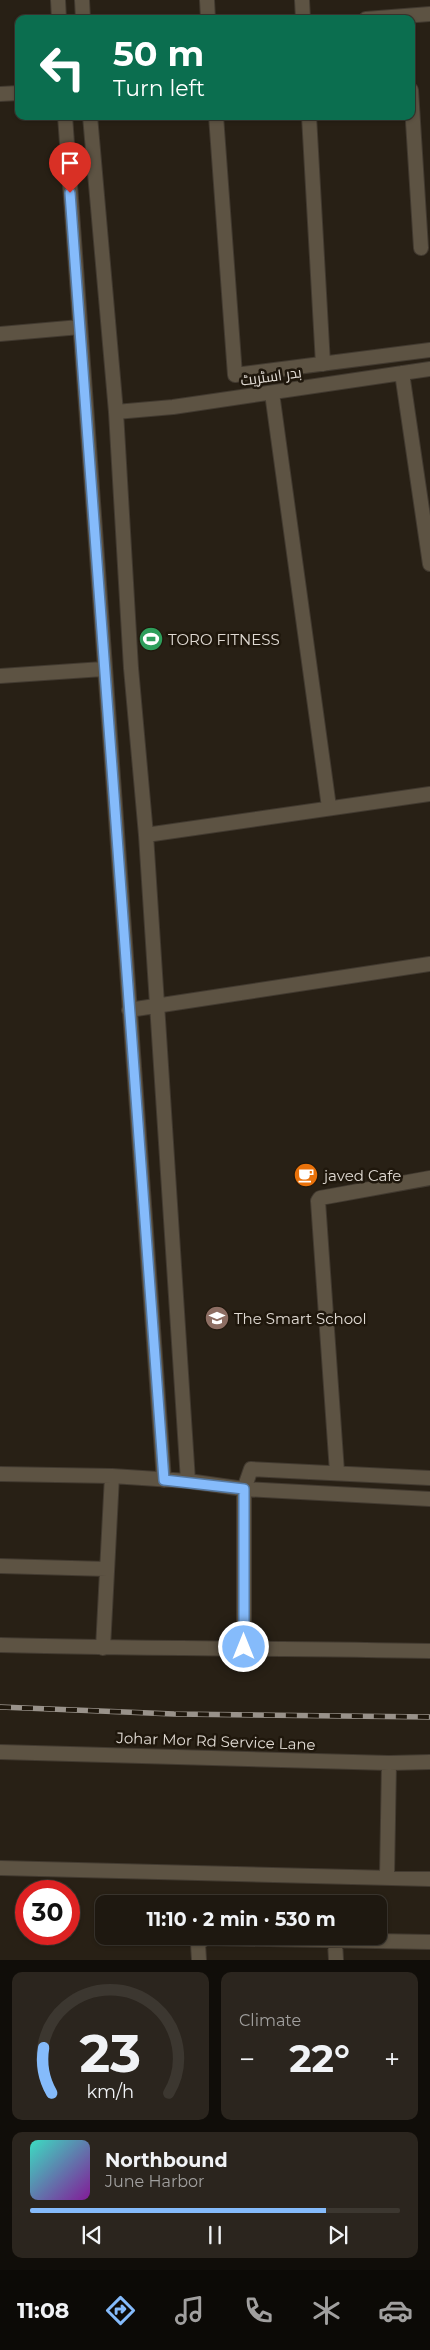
<!DOCTYPE html>
<html lang="en">
<head>
<meta charset="utf-8">
<style>
	:root { --surface:#1e1810; --page:#2b251e; --text:#f1f3f6; --muted:#a1a09f; --line:#3c3730; --accent:#85bbfb }
	body { margin:0; font-family:Montserrat,Cairo,sans-serif; background:var(--page); color:var(--text); height:100vh; display:flex; flex-direction:column; font-size:19px; white-space:nowrap }
	* { box-sizing:border-box; margin:0 }
	p { font-size:16px; color:var(--muted) }
	.icon { flex:none; width:28px; height:28px; fill:none; stroke:currentColor; stroke-width:2; stroke-linecap:round; stroke-linejoin:round }
	.map { position:relative; height:1960px; overflow:hidden }
	.details { display:flex; flex-direction:column; gap:12px; padding:12px; background:#100d09; flex:1 }
	.details>* { flex:none }
	.hud { position:absolute; left:15px; top:15px; width:400px; height:105px; border-radius:10px; box-shadow:0 1px 4px #0004,0 0 0 1px var(--line); background:#0b6e4f; color:#fff; overflow:hidden }
	.speed { position:absolute; left:15px; top:1880px; display:flex; gap:10px; font-size:25px; font-weight:700; text-align:center }
	.speed>* { display:grid; place-content:center; width:65px; height:65px; border-radius:50%; background:var(--surface); box-shadow:0 1px 4px #0004,0 0 0 1px var(--line); line-height:1 }
	.speed .limit { border:8px solid #d22; background:#fff; color:#111 }
	.pin { position:absolute; display:grid; place-items:center; width:42px; height:42px; color:#fff; margin:-51px -21px; border-radius:50% 50% 50% 0; rotate:-45deg; box-shadow:0 0 5px #0007 }
	.pin .icon { rotate:45deg }
	.me { position:absolute; width:55px; margin:-28px; rotate:0deg; stroke-linejoin:round; filter:drop-shadow(0 0 4px #0008) }
	.turn { display:flex; align-items:center; gap:18px; height:105px; padding:0 15px; font-size:22px }
	.turn .icon { width:65px; height:65px; stroke-width:2.5 }
	.turn b { display:block; font-size:35px; line-height:42px }
	.big { font-size:38px; font-weight:700; line-height:1.1 }
	.details .widget { flex:1; display:flex; flex-direction:column; justify-content:center; gap:8px; min-width:0; padding:0 18px; border-radius:10px; background:var(--page) }
	.details .dial { align-items:center; gap:0 }
	.dial svg { height:130px; overflow:visible; fill:none; stroke:var(--line); stroke-width:7; stroke-linecap:round; text-anchor:middle }
	.dial text { fill:var(--text); stroke:none }
	.song { display:flex; align-items:center; gap:15px }
	.cover { width:60px; height:60px; border-radius:8px; background:linear-gradient(135deg,hsl(170 70% 55%),hsl(290 70% 35%)) }
	.played { height:5px; border-radius:2px; background:linear-gradient(90deg,var(--accent) 80%,var(--line) 80%) }
	.keys { display:flex; justify-content:space-around; direction:ltr }
	.heat { display:flex; justify-content:space-between; align-items:center; font-size:28px; direction:ltr }
	.details .tiles { flex:1; display:grid; gap:12px; grid-template-columns:1fr 1fr }
	.widget:last-child { grid-column:span 2 }
	.trip { position:absolute; left:95px; top:1895px; width:292px; height:50px; border-radius:10px; background:var(--surface); box-shadow:0 1px 4px #0004,0 0 0 1px var(--line); font-weight:700; line-height:50px; text-align:center }
	.tab-bar { display:flex; height:80px; justify-content:space-around; align-items:center; background:#0c0a06; color:var(--muted) }
	.tab-bar .icon { width:35px; height:35px }
	.tab-bar .current { color:var(--accent) }
	.tab-bar b { font-size:22px; color:var(--text) }
	.map>svg:first-child { display:block }
	.lines { fill:none; stroke-linecap:round; stroke-linejoin:round }
	.minor-casing { stroke:#423a30; stroke-width:16 }
	.minor { stroke:#5d5343; stroke-width:14 }
	.rail-casing { stroke:#99928a; stroke-width:5.5 }
	.rail { stroke:#1f170c; stroke-width:4; stroke-dasharray:11; stroke-linecap:butt }
	.route-casing { stroke:#567aa3; stroke-width:12 }
	.route { stroke:#85bbfb; stroke-width:9 }
	.labels { text-anchor:middle; dominant-baseline:central; stroke-width:5; stroke-linejoin:round; paint-order:stroke }
	.street-label { font-size:15px; fill:#e0dad3; stroke:#1f170c }
	.poi-label { font-size:15px; fill:#e0dad3; stroke:#1f170c; text-anchor:start }
</style>
</head>
<body>
<div class="map">
<svg width="430" height="1960" viewBox="0 0 430 1960">
	<rect width="100%" height="100%" fill="#282015"/>
	<g class="lines">
		<g class="minor-casing">
			<path id="minor" d="M58 0 59 19
				M82 0 83 19
				M207 0 208 19
				M302 0 303 19
				M366 19 430 14
				M411 90 421 248
				M0 94 19 93
				M65 116 164 1480
				M90 116 116 412 131 668 146 835 188 1481
				M216 116 235 375 430 350
				M309 116 323 364
				M0 334 80 327
				M402 373 430 564
				M272 393 329 807
				M116 412 173 407 430 369
				M0 676 103 669
				M146 835 430 794
				M129 1010 430 964
				M337 1472 318 1201 320 1198 430 1178
				M0 1474 112 1476 188 1481 244 1489 430 1499
				M0 1566 107 1569
				M0 1645C143 1649 287 1648 430 1651
				M244 1647V1489L251 1469 430 1478
				M103 1648 112 1476
				M0 1752 389 1763 430 1762
				M0 1868 430 1879
				M387 1877 389 1763
				M335 1942 336 1960
				M199 1960 198 1944 205 1938 430 1942"/>
		</g>
		<use href="#minor" class="minor"/>
		<g class="rail-casing">
			<path id="rail" d="M0 1707 174 1714 430 1717"/>
		</g>
		<use href="#rail" class="rail"/>
	</g>
	<g class="lines">
		<g class="route-casing">
			<path id="route" d="M70 193 164 1480 244 1489V1647"/>
		</g>
		<use href="#route" class="route"/>
	</g>
	<defs>
		<g id="stadium-disc" transform="scale(1.25)"><circle r="9.5" fill="#2e9e5b" stroke="#1f170c"/><path d="M0-5a6.5 5 0 1 0 0 10a6.5 5 0 1 0 0-10ZM-3.5-1.8h7v3.6h-7Z" fill="#fff"/></g>
		<g id="cafe-disc" transform="scale(1.25)"><circle r="9.5" fill="#e8710a" stroke="#1f170c"/><path d="M-5.5-4.5H6V0H3Q3 3.5 0 3.5H-2.5Q-5.5 3.5-5.5 0ZM3-3.2v2h1.7v-2ZM-6 4.5H4V6H-6Z" fill="#fff"/></g>
		<g id="school-disc" transform="scale(1.25)"><circle r="9.5" fill="#8d6e63" stroke="#1f170c"/><path d="M0-5L7-2L0 1L-7-2ZM-4 1L0 2.5L4 1V4Q0 6-4 4Z" fill="#fff"/></g>
	</defs>
	<g fill-rule="evenodd">
		<use href="#stadium-disc" x="151" y="639"/>
		<use href="#cafe-disc" x="306" y="1175"/>
		<use href="#school-disc" x="217" y="1318"/>
	</g>
	<g class="labels">
		<g class="street-label">
			<text transform="translate(271 376) rotate(-8)">بدر اسٹریٹ</text>
			<text transform="translate(216 1741) rotate(2)">Johar Mor Rd Service Lane</text>
		</g>
		<g class="poi-label">
			<text x="168" y="639">TORO FITNESS</text>
			<text x="324" y="1175">javed Cafe</text>
			<text x="234" y="1318">The Smart School</text>
		</g>
	</g>
</svg>
<div class="speed"><div class="limit">30</div></div>
<div class="pin" style="left:70px;top:193px;background:#d93025"><svg class="icon" aria-label="arrive" viewBox="0 0 24 24"><path d="M6 21V4h12l-3 4 3 4H6"/></svg></div>
<svg class="me" style="left:244px;top:1647px" viewBox="-20 -20 40 40"><circle r="17" fill="#85bbfb" stroke="#fff" stroke-width="3"/><path d="M0-11L8 9 0 5-8 9z" fill="#fff"/></svg>
<div class="trip">11:10 · 2 min · 530 m</div>
<div class="hud">
<div class="turn"><svg class="icon" aria-label="left" viewBox="0 0 24 24"><path d="M17 20v-9H6M10 6l-5 5 5 5"/></svg><div><b>50 m</b>Turn left</div></div>
</div>
</div>
<section class="details">
<div class="tiles">
<div class="widget dial"><svg viewBox="0 0 100 80">
<path d="M14 69A42 42 0 1 1 86 69"/>
<path d="M14 69A42 42 0 0 1 9 41" stroke="#85bbfb"/>
<text x="50" y="56" font-size="32" font-weight="700">23</text>
<text x="50" y="72" font-size="11">km/h</text>
</svg></div>
<div class="widget"><p>Climate</p>
<div class="heat"><a>−</a><b class="big">22°</b><a>+</a></div>
</div>
<div class="widget">
<div class="song"><i class="cover"></i><div><b>Northbound</b><p>June Harbor</p></div></div>
<div class="played"></div>
<div class="keys"><svg class="icon" aria-label="previous" viewBox="0 0 24 24"><path d="M18 5L8 12l10 7zM5 5v14"/></svg><svg class="icon" aria-label="pause" viewBox="0 0 24 24"><path d="M8 5v14M16 5v14"/></svg><svg class="icon" aria-label="next" viewBox="0 0 24 24"><path d="M6 5l10 7-10 7zM19 5v14"/></svg></div>
</div>
</div>
</section>
<nav class="tab-bar">
<b>11:08</b>
<svg class="icon current" aria-label="directions" viewBox="0 0 24 24"><path d="M12 3l9 9-9 9-9-9zM9 14v-3h6M13 9l2 2-2 2"/></svg>
<svg class="icon" aria-label="music" viewBox="0 0 24 24"><path d="M9 18V5l10-2v13"/><circle cx="6" cy="18" r="3"/><circle cx="16" cy="16" r="3"/></svg>
<svg class="icon" aria-label="phone" viewBox="0 0 24 24"><path d="M5 4h4l2 5-3 2q2 4 5 5l2-3 5 2v4C11 20 4 13 5 4z"/></svg>
<svg class="icon" aria-label="climate" viewBox="0 0 24 24"><path d="M12 3v18M4 7l16 10M4 17L20 7"/></svg>
<svg class="icon" aria-label="car" viewBox="0 0 24 24"><path d="M5 17H2v-5l4-1 3-4h7l3 4 3 1v5h-3M9 17h6M6 11h13"/><circle cx="7" cy="17" r="2"/><circle cx="17" cy="17" r="2"/></svg>
</nav>
</body>
</html>
